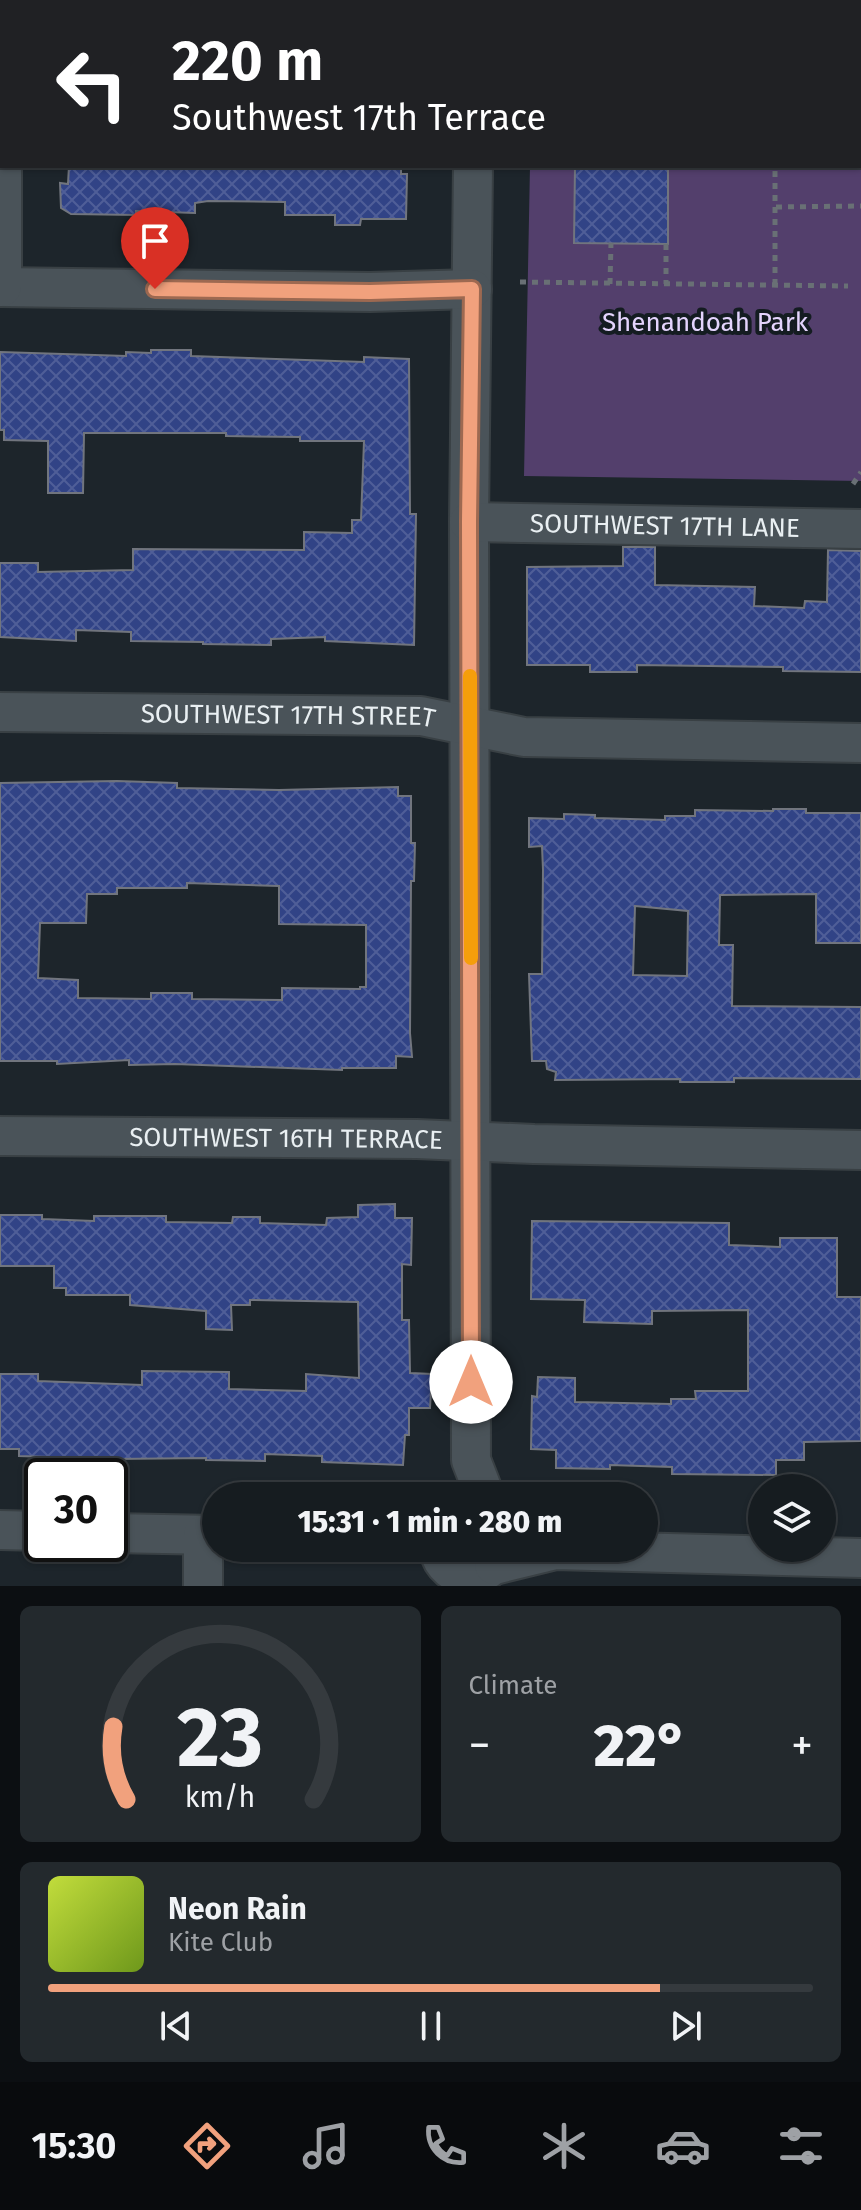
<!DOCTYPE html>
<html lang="en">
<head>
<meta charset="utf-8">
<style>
	:root { --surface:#161c20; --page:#23292d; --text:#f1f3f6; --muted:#9ea1a5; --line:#353a3e; --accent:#f1a17d }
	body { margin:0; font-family:"Fira Sans",sans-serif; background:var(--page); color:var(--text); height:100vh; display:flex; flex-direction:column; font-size:30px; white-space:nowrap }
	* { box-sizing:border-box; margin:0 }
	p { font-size:26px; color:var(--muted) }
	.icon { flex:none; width:44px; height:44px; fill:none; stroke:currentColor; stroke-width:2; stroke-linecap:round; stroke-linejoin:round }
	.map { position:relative; height:1586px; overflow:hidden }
	.details { display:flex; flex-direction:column; gap:20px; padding:20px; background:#0c0f12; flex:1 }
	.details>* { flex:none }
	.banner { position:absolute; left:0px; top:0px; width:862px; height:168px; box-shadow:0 2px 6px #0004,0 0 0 2px var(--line); background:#202124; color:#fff; overflow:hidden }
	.controls { position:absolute; left:748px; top:1474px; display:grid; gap:16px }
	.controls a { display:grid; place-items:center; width:88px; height:88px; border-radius:50%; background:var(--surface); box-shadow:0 2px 6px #0004,0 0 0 2px var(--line); font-size:40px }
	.speed { position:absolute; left:24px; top:1458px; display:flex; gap:16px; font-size:40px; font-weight:700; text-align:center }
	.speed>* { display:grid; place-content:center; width:104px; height:104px; border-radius:50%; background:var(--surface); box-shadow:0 2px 6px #0004,0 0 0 2px var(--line); line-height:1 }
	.speed .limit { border:4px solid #111; border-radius:12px; background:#fff; color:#111 }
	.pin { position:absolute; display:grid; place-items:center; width:68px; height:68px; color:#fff; margin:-82px -34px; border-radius:50% 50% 50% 0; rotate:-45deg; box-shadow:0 0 8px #0007 }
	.pin .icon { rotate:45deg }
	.me { position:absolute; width:88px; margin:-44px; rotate:0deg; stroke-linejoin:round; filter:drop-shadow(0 0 6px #0008) }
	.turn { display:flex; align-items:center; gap:28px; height:168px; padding:0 40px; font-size:36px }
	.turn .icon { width:104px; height:104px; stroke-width:2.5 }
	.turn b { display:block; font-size:56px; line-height:68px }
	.big { font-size:60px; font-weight:800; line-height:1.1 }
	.details .widget { flex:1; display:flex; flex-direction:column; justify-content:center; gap:12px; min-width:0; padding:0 28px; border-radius:12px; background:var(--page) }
	.details .dial { align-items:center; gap:0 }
	.dial svg { height:208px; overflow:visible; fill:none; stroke:var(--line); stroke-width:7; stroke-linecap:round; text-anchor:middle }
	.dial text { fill:var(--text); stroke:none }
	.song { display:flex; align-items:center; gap:24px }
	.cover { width:96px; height:96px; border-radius:12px; background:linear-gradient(135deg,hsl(70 70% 55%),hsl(80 70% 35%)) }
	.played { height:8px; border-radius:4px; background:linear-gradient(90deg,var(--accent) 80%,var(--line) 80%) }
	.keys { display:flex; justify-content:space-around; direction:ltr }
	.heat { display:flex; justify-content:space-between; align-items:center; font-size:44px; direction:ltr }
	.details .tiles { flex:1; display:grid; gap:20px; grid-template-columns:1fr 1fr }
	.widget:last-child { grid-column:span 2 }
	.trip { position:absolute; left:202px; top:1482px; width:456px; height:80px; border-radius:40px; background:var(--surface); box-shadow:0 2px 6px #0004,0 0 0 2px var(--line); font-weight:800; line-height:80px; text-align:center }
	.tabs { display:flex; height:128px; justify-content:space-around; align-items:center; background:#090b0d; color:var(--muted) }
	.tabs .icon { width:56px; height:56px }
	.tabs .on { color:var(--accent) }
	.tabs b { font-size:36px; color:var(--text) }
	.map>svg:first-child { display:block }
	.green { fill:#533f6c }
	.building { fill:url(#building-cross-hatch); stroke:#71757e; stroke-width:2; fill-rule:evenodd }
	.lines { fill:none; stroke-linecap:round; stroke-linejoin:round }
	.minor-casing { stroke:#394044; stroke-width:42 }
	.path { stroke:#697075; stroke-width:5; stroke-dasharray:6 6; stroke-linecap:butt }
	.minor { stroke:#4a5359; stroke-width:38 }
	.route-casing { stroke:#9d6951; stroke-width:20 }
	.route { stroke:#f1a17d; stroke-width:14 }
	.slow { stroke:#f59e0b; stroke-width:14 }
	.labels { text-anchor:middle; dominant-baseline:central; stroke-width:8; stroke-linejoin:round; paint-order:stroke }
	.park-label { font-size:26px; fill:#e4d4fd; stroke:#141c21 }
	.street-label { font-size:26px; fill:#e9eff2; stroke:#141c21 }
</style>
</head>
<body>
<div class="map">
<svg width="861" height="1586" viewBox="0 0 861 1586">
	<defs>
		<pattern id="building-cross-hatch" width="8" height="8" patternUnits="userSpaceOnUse" patternTransform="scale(2)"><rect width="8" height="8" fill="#314386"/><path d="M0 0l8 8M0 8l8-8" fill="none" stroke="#4f5e98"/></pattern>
	</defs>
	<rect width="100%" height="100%" fill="#1d252b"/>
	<path class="green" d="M532 0H861V481L524 476 530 166H860V2Z"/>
	<path class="building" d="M69 166H401V174H407L406 219H361L360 225H335V215H285V202L208 201 195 203V213L136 211V215L71 214 61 208 60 183 68 184Z
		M575 166H668V244L574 243Z
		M151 350H191V356L364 362V357L409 359 410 514H416L414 645 325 641V637L271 639V645L203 644V642L131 641V632L76 630V641L0 637V563H38V572L133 570V549L304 550V532L352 533V520H361L364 441H300V437L226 436V433H84L83 493H48V441L4 440V430H0V352L126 356V352L151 353Z
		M623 547H655V585L755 587 754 606 804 608 805 601 827 602 828 550 861 551V672L783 671V667L637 665V672H590V665H527V567L623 566Z
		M117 781 177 783V788L279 790 398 787V796H411V843H415L414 881H411L410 1033 412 1057 396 1056V1068H342V1070L175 1064 129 1065V1060L57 1064V1061H0V783ZM187 883 279 886V924L366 925V987H360V989L282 988V1000L192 999V993H151V999L78 998V980L38 978 40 923H86L87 894H117V888H187Z
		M773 809H806V813H861V943H816V894L720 895 719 945H733L732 1006 861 1007V1079L734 1078V1082H680V1079L555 1080 556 1072 547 1069 546 1061H532L529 974H542L543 870 542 846 529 847V818L564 819V814L595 815V818L665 820V816H695V810L773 811ZM635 906 688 911 687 976 633 975Z
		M395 1204V1218H412L411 1265 402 1264V1320H409L410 1373 432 1374 430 1408H409V1435H405L403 1465 322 1462V1456L265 1454V1461L206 1460V1458L113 1459 19 1456V1449H0V1374H38V1381L142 1385V1371L229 1372V1389L306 1391V1374L359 1378 358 1302 250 1300V1305H231L232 1330 206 1329V1311L130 1305V1295H66V1288H54V1266H0V1215H42V1219L94 1221V1216H166V1222L232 1223 233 1217H260V1223L326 1225 327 1218 358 1217V1205Z
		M532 1221 729 1223V1245L780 1247V1238H837V1297H861V1441L804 1442V1460H776V1475L672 1474V1467L610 1465V1469L556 1468V1450L531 1449 532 1396 537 1397 538 1377 575 1378V1402L671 1404V1399H696L695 1391H748V1310L652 1311V1324L584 1322 585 1300 531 1299Z"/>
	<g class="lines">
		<g class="minor-casing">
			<g id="minor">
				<path d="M2 0V81"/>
				<path d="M474 2V0"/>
				<path d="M473 166 469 522 471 1460 485 1496"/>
				<path d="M0 287 370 292 472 289"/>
				<path d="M2 287V166"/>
				<path id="s1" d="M469 522 861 529"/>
				<path id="s2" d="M0 712 421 716 524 737 861 743"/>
				<path id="s3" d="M0 1136 417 1139 534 1144 861 1150"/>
				<path d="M0 1530 42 1531"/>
				<path d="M110 1533 216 1535"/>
				<path d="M438 1548C446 1585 492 1584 501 1548"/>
				<path d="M494 1565 555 1550 861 1558"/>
				<path d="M203 1586V1535"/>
			</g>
		</g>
		<path class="path" d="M612 2V0
			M752 2 759 0
			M860 103H861
			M776 207 861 206
			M666 244V284
			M520 282 848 286
			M610 284 611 243
			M775 285V166
			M853 484 861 472"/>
		<use href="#minor" class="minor"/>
	</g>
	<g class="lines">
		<g class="route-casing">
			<path id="route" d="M155 289 370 292 472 289 469 522 471 1382"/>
		</g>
		<use href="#route" class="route"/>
		<path class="slow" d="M470 676 471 958"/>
	</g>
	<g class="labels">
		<g class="park-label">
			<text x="705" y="322">Shenandoah Park</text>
		</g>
		<g class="street-label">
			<text stroke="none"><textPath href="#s1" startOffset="196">SOUTHWEST 17TH LANE</textPath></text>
			<text stroke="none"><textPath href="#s2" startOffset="288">SOUTHWEST 17TH STREET</textPath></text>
			<text stroke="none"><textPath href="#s3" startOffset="286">SOUTHWEST 16TH TERRACE</textPath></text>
		</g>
	</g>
</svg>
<div class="controls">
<a><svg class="icon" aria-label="layers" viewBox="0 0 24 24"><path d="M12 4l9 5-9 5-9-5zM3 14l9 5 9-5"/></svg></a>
</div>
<div class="speed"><div class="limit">30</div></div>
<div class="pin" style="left:155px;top:289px;background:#d93025"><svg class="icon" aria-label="arrive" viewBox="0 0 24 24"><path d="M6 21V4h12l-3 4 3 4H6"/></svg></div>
<svg class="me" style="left:471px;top:1382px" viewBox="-20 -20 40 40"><circle r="19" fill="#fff"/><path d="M0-13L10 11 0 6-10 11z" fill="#f1a17d"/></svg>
<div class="trip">15:31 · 1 min · 280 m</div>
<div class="banner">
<div class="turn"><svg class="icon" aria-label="left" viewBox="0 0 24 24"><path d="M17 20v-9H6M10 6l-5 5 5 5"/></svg><div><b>220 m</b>Southwest 17th Terrace</div></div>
</div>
</div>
<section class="details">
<div class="tiles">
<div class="widget dial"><svg viewBox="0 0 100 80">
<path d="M14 69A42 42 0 1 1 86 69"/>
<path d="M14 69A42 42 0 0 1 9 41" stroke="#f1a17d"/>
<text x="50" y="56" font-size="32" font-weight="700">23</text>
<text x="50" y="72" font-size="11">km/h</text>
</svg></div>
<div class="widget"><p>Climate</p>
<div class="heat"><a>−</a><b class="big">22°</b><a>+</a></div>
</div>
<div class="widget">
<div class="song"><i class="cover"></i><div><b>Neon Rain</b><p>Kite Club</p></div></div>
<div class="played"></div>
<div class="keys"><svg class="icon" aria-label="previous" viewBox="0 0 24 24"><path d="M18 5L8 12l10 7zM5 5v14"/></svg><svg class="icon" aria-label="pause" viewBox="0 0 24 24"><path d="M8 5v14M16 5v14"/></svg><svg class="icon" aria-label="next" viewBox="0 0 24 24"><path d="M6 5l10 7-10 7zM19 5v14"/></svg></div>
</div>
</div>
</section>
<nav class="tabs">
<b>15:30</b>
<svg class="icon on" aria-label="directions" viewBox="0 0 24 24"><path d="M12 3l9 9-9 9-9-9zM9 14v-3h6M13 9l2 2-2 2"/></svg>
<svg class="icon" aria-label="music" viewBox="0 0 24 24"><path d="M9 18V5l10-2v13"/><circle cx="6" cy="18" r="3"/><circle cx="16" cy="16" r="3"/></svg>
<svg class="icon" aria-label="phone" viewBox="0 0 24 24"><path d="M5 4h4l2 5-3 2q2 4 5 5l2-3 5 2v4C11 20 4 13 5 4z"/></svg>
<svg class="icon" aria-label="climate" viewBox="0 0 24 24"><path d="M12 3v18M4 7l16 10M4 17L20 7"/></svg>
<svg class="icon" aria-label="car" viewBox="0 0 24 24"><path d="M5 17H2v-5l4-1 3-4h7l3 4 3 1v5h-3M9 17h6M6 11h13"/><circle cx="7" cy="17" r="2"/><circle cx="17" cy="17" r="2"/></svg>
<svg class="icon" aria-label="filters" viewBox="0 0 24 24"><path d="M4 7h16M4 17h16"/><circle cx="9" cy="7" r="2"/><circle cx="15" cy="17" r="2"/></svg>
</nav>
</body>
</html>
